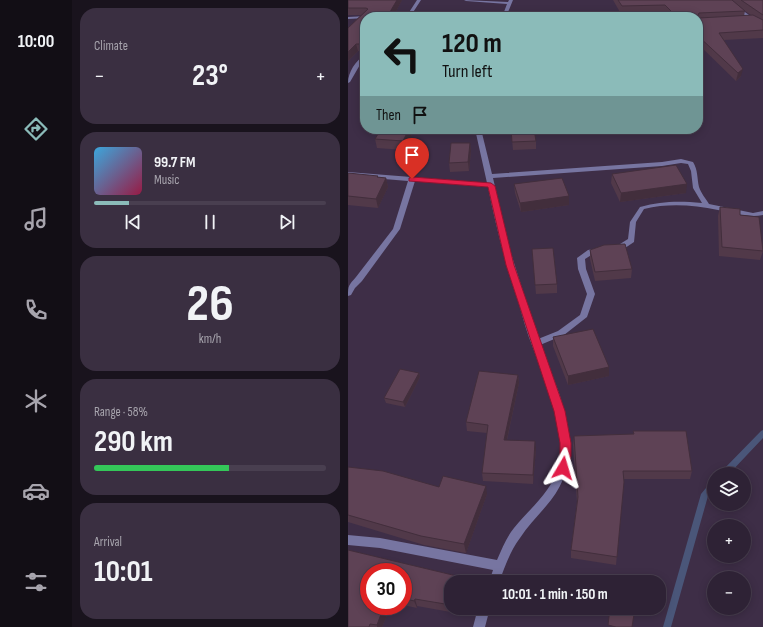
<!DOCTYPE html>
<html lang="en">
<head>
<meta charset="utf-8">
<style>
	:root { --surface:#2e2235; --page:#3a2f41; --text:#f1f3f6; --muted:#a7a4ad; --line:#493f50; --accent:#8bbbb9 }
	body { margin:0; font-family:"Sofia Sans Condensed",sans-serif; background:var(--page); color:var(--text); height:100vh; display:flex; flex-direction:column; font-size:15px; white-space:nowrap }
	* { box-sizing:border-box; margin:0 }
	p { font-size:13px; color:var(--muted) }
	.icon { flex:none; width:22px; height:22px; fill:none; stroke:currentColor; stroke-width:2; stroke-linecap:round; stroke-linejoin:round }
	.map { position:relative; flex:1; overflow:hidden }
	.sheet { display:flex; flex-direction:column; gap:8px; padding:8px; background:#19131d; width:276px }
	.sheet>* { flex:none }
	.guide { position:absolute; left:12px; top:12px; width:343px; height:122px; border-radius:16px; box-shadow:0 2px 10px #0003,0 0 0 1px var(--line); background:#8bbbb9; color:#111; overflow:hidden }
	.controls { position:absolute; left:359px; top:467px; display:grid; gap:8px }
	.controls a { display:grid; place-items:center; width:44px; height:44px; border-radius:50%; background:var(--surface); box-shadow:0 2px 10px #0003,0 0 0 1px var(--line); font-size:20px }
	.speed { position:absolute; left:12px; top:563px; display:flex; gap:8px; font-size:20px; font-weight:700; text-align:center }
	.speed>* { display:grid; place-content:center; width:52px; height:52px; border-radius:50%; background:var(--surface); box-shadow:0 2px 10px #0003,0 0 0 1px var(--line); line-height:1 }
	.speed .limit { border:6px solid #d22; background:#fff; color:#111 }
	.pin { position:absolute; display:grid; place-items:center; width:34px; height:34px; color:#fff; margin:-41px -17px; border-radius:50% 50% 50% 0; rotate:-45deg; box-shadow:0 0 4px #0007 }
	.pin .icon { rotate:45deg }
	.me { position:absolute; width:44px; margin:-22px; rotate:7deg; stroke-linejoin:round; filter:drop-shadow(0 0 3px #0008) }
	.turn { display:flex; align-items:center; gap:14px; height:84px; padding:0 16px; font-size:18px }
	.turn .icon { width:52px; height:52px; stroke-width:2.5 }
	.turn b { display:block; font-size:28px; line-height:34px }
	.then { display:flex; align-items:center; height:38px; padding:0 16px; background:#0003; gap:8px; font-size:15px }
	.big { font-size:30px; font-weight:700; line-height:1.1 }
	.sheet .widget { flex:1; display:flex; flex-direction:column; justify-content:center; gap:6px; min-width:0; padding:0 14px; border-radius:16px; background:var(--page) }
	.sheet .dial { align-items:center; gap:0 }
	.dial b { font-size:52px; line-height:1 }
	.song { display:flex; align-items:center; gap:12px }
	.cover { width:48px; height:48px; border-radius:6px; background:linear-gradient(135deg,hsl(200 70% 55%),hsl(340 70% 35%)) }
	.played { height:4px; border-radius:2px; background:linear-gradient(90deg,var(--accent) 15%,var(--line) 15%) }
	.keys { display:flex; justify-content:space-around; direction:ltr }
	.heat { display:flex; justify-content:space-between; align-items:center; font-size:22px; direction:ltr }
	.charge { height:6px; border-radius:3px; background:linear-gradient(90deg,#34c759 58%,var(--line) 0) }
	.trip { position:absolute; left:96px; top:575px; width:222px; height:40px; border-radius:16px; background:var(--surface); box-shadow:0 2px 10px #0003,0 0 0 1px var(--line); font-weight:700; line-height:40px; text-align:center }
	main { display:flex; flex:1; min-height:0 }
	.tab-bar { display:flex; flex-direction:column; width:72px; justify-content:space-around; align-items:center; background:#120e15; color:var(--muted) }
	.tab-bar .icon { width:28px; height:28px }
	.tab-bar .selected { color:var(--accent) }
	.tab-bar b { font-size:18px; color:var(--text) }
	.map>svg:first-child { display:block }
	.lines { fill:none; stroke-linecap:round; stroke-linejoin:round }
	.stream { fill:#4a5679; fill-rule:evenodd }
	.street { fill:#7775a1; fill-rule:evenodd }
	.wall { fill:#513949; fill-rule:evenodd }
	.shaded-wall { fill:#422e3c }
	.building { fill:#5e4255; stroke:#422e3c }
	.route { fill:#e11d48; stroke:#92132f }
</style>
</head>
<body>
<main>
<nav class="tab-bar">
<b>10:00</b>
<svg class="icon selected" aria-label="directions" viewBox="0 0 24 24"><path d="M12 3l9 9-9 9-9-9zM9 14v-3h6M13 9l2 2-2 2"/></svg>
<svg class="icon" aria-label="music" viewBox="0 0 24 24"><path d="M9 18V5l10-2v13"/><circle cx="6" cy="18" r="3"/><circle cx="16" cy="16" r="3"/></svg>
<svg class="icon" aria-label="phone" viewBox="0 0 24 24"><path d="M5 4h4l2 5-3 2q2 4 5 5l2-3 5 2v4C11 20 4 13 5 4z"/></svg>
<svg class="icon" aria-label="climate" viewBox="0 0 24 24"><path d="M12 3v18M4 7l16 10M4 17L20 7"/></svg>
<svg class="icon" aria-label="car" viewBox="0 0 24 24"><path d="M5 17H2v-5l4-1 3-4h7l3 4 3 1v5h-3M9 17h6M6 11h13"/><circle cx="7" cy="17" r="2"/><circle cx="17" cy="17" r="2"/></svg>
<svg class="icon" aria-label="filters" viewBox="0 0 24 24"><path d="M4 7h16M4 17h16"/><circle cx="9" cy="7" r="2"/><circle cx="15" cy="17" r="2"/></svg>
</nav>
<section class="sheet">
<div class="widget"><p>Climate</p>
<div class="heat"><a>−</a><b class="big">23°</b><a>+</a></div>
</div>
<div class="widget">
<div class="song"><i class="cover"></i><div><b>99.7 FM</b><p>Music</p></div></div>
<div class="played"></div>
<div class="keys"><svg class="icon" aria-label="previous" viewBox="0 0 24 24"><path d="M18 5L8 12l10 7zM5 5v14"/></svg><svg class="icon" aria-label="pause" viewBox="0 0 24 24"><path d="M8 5v14M16 5v14"/></svg><svg class="icon" aria-label="next" viewBox="0 0 24 24"><path d="M6 5l10 7-10 7zM19 5v14"/></svg></div>
</div>
<div class="widget dial"><b>26</b><p>km/h</p></div>
<div class="widget"><p>Range · 58%</p><b class="big">290 km</b><div class="charge"></div></div>
<div class="widget"><p>Arrival</p><b class="big">10:01</b></div>
</section>
<div class="map">
<svg width="415" height="627" viewBox="0 0 415 627">
	<rect width="100%" height="100%" fill="#3e2e47"/>
	<g class="lines">
		<path class="stream" d="M415 430V438L381 474H372L373 472 413 431Z
			M366 481V489L360 496 323 627H315L353 494 363 482Z"/>
		<path class="street" d="M69 0H73L62 17H58Z
			M116 0 160 2 161 0H165L158 17H154L159 4 118 1Z
			M375 0H380L415 25V28Z
			M19 16V17H17V18L0 19V17Z
			M17 55V60L13 63 2 82 0 83C0 72 8 60 17 55Z
			M127 129H133L144 174 314 162 333 159 345 162C350 170 349 178 351 187 353 193 358 199 361 204L405 213 415 211V215C400 218 385 213 370 210 345 205 321 203 296 209L288 222 286 242 277 248 267 249 263 247 264 245 272 244 280 239 282 222 292 207C314 201 331 201 354 203L345 188 343 171 340 164 333 163 314 166 145 178 161 247 190 339 210 331 232 315 239 294 230 269 229 258 240 250 251 248 255 250 254 252 245 254 237 259 238 269 247 294 239 317 216 335 192 345C212 395 241 451 203 500 193 513 181 524 172 538 162 551 157 567 151 582H141L145 570 32 548 0 545V535L32 538 149 560C154 549 158 538 166 528 181 509 204 492 210 467 220 426 199 385 185 348 179 333 175 319 171 304 158 266 148 227 140 187L67 181 52 229 14 281 7 288 3 295 0 296C0 285 1 285 8 277L45 229 60 181 0 176V172L139 183Z
			M130 608H142L137 627H125Z"/>
	</g>
	<path class="wall" d="M0 0H54L45 17H17L13 51H10L0 61V28L13 15H0Z
		M265 0H415V38L376 40 393 76 388 81 350 44V17H321L316 12 273 14ZM397 11 403 15H404L396 16Z
		M67 129 56 150 29 148 27 139Z
		M163 129 188 141V149L165 150Z
		M122 143 123 151 121 171 102 172 101 163Z
		M0 173 38 178 40 187 30 208 0 205Z
		M264 174 338 193 272 202 263 183Z
		M166 184 221 205 173 212 167 193Z
		M372 207 392 215 415 251 412 260 371 256 370 216Z
		M184 249 209 284V293L188 294Z
		M242 250 284 269 283 278 247 281 242 259Z
		M205 337 261 367V376L220 385 205 346Z
		M71 373 72 377 57 407 38 403 36 398Z
		M170 375 171 383 159 440 188 449 185 484 135 481 134 473 139 433 119 431 118 422Z
		M285 431 344 471 342 479H276L268 565 223 558V550L229 502 225 445 226 436 285 434Z
		M0 467 91 487 139 494 118 553 76 545 0 522Z
		M0 550 113 577 114 582H103V608H109L108 613 69 606V608L55 605V572L21 606H43L34 627H0Z"/>
	<path class="shaded-wall" d="M49 0H54L45 17H39Z
		M17 37V46L13 51 11 44Z
		M8 44 10 51 0 61V52Z
		M395 69 393 76 388 81 390 73Z
		M61 129H67L56 150 55 141Z
		M122 143 123 151 121 171 120 162Z
		M38 178 40 187 30 208 28 199Z
		M339 184 338 193 272 202 273 193Z
		M221 196V205L173 212 172 203Z
		M261 367V376L220 385V376Z
		M71 373 72 377 57 407 55 402Z
		M170 375 171 383 157 448 156 440Z
		M187 441 188 449 185 484V475Z
		M138 486 139 494 118 553 116 544Z
		M113 577 114 582H112Z
		M67 599 69 606V608L66 601Z
		M36 606H43L34 627H29V625Z
		M106 608H109L108 613Z"/>
	<path class="building" d="M0 0H49L39 17H17V37L11 44H8L0 52V28L20 9 18 8H0Z
		M270 0H384L397 11 351 13 350 15 351 18 405 15 415 20V30L371 33 395 69 390 73 350 36V17H329L317 5 274 6Z
		M393 0H415V15Z
		M33 129H61L55 141 27 139Z
		M163 129H186L188 141 164 142Z
		M103 143H122L120 162 101 163Z
		M328 165 339 184 273 193 264 174Z
		M0 173 30 176 29 177 38 178 28 199 0 196Z
		M214 178 221 196 172 203 166 184Z
		M372 207 392 209V215L411 217 415 251 374 247Z
		M277 244 284 269 247 272 242 250 256 245Z
		M205 248 209 284 187 285 184 249Z
		M245 329 261 367 220 376 205 337Z
		M52 369 71 373 55 402 36 398Z
		M131 371 170 375 156 440 187 441 185 475 134 473 140 425 118 422Z
		M285 431H338L344 471H275L276 482 269 557 223 550 230 497 226 436 286 434Z
		M0 467 35 471 91 487 95 476 138 486 116 544 73 536 0 515Z
		M0 550 113 577 112 582H103V605L67 599 66 601 55 598V572H21V606H36L29 625 22 624 21 627H0Z
		M262 608H287L284 627H268L260 625Z"/>
	<path class="route" d="M64 177 143 183 147 186 166 265 217 411 223 443V456L219 472 215 473 211 472 209 468 212 456V443L206 411 158 265 140 187 61 181V178Z"/>
</svg>
<div class="controls">
<a><svg class="icon" aria-label="layers" viewBox="0 0 24 24"><path d="M12 4l9 5-9 5-9-5zM3 14l9 5 9-5"/></svg></a>
<a>+</a>
<a>−</a>
</div>
<div class="speed"><div class="limit">30</div></div>
<div class="pin" style="left:64px;top:179px;background:#d93025"><svg class="icon" aria-label="arrive" viewBox="0 0 24 24"><path d="M6 21V4h12l-3 4 3 4H6"/></svg></div>
<svg class="me" style="left:215px;top:468px" viewBox="-20 -20 40 40"><path d="M0-17L14 15 0 8-14 15z" fill="#e11d48" stroke="#fff" stroke-width="4"/></svg>
<div class="trip">10:01 · 1 min · 150 m</div>
<div class="guide">
<div class="turn"><svg class="icon" aria-label="left" viewBox="0 0 24 24"><path d="M17 20v-9H6M10 6l-5 5 5 5"/></svg><div><b>120 m</b>Turn left</div></div>
<div class="then">Then<svg class="icon" aria-label="arrive" viewBox="0 0 24 24"><path d="M6 21V4h12l-3 4 3 4H6"/></svg></div>
</div>
</div>
</main>
</body>
</html>
